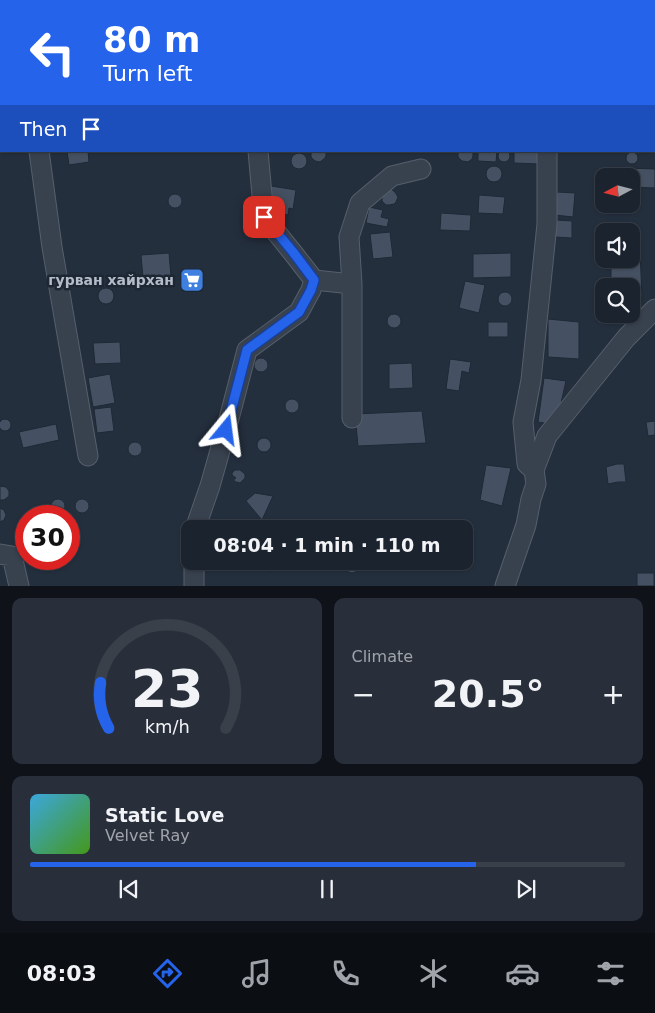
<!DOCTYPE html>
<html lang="en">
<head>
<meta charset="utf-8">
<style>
	:root { --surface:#1b232e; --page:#282f3a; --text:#f1f3f6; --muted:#a0a4aa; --line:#39404a; --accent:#2563eb }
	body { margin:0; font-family:"DejaVu Sans",sans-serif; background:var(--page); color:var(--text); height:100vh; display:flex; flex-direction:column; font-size:19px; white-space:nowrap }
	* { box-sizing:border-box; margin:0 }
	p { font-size:16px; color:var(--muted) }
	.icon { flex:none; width:28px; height:28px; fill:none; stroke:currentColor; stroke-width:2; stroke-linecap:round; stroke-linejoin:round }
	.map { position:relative; height:586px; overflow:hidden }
	.panel { display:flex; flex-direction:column; gap:12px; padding:12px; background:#0f1319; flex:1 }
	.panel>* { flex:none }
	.guide { position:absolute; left:0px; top:0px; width:655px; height:152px; box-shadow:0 1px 4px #0004,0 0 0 1px var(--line); background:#2563eb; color:#fff; overflow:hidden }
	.needle { width:32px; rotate:263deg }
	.tools { position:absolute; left:595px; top:168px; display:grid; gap:10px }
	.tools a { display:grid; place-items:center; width:45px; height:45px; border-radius:10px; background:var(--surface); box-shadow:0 1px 4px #0004,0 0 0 1px var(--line); font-size:25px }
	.speed { position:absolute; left:15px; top:505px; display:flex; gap:10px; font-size:25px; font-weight:700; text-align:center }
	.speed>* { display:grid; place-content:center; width:65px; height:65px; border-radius:50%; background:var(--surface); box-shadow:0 1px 4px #0004,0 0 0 1px var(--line); line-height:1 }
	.speed .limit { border:8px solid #d22; background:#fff; color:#111 }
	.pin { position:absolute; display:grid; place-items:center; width:42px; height:42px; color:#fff; margin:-21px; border-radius:10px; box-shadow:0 2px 8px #0006 }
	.me { position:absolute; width:55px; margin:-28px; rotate:16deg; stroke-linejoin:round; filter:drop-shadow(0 0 4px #0008) }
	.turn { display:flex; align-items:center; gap:18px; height:105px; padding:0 20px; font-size:22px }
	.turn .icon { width:65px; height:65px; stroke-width:2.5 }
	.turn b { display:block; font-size:35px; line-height:42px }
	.then { display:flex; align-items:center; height:48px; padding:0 20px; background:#0003; gap:10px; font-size:19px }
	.big { font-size:38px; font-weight:700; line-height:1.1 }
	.panel .widget { flex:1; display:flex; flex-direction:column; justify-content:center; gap:8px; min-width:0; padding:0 18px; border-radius:10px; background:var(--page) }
	.panel .dial { align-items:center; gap:0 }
	.dial svg { height:130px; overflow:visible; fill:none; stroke:var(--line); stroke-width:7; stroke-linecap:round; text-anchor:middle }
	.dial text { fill:var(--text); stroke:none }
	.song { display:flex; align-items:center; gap:15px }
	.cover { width:60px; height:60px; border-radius:8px; background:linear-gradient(135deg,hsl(200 70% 55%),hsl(100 70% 35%)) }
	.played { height:5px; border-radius:2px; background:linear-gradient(90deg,var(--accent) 75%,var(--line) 75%) }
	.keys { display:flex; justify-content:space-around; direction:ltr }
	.heat { display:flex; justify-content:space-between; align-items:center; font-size:28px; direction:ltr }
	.panel .tiles { flex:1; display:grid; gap:12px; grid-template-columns:1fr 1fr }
	.widget:last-child { grid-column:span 2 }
	.trip { position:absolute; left:181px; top:520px; width:292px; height:50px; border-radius:10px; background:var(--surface); box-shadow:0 1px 4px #0004,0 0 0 1px var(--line); font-weight:700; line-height:50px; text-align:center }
	.tab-bar { display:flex; height:80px; justify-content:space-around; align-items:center; background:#0b0e12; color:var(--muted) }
	.tab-bar .icon { width:35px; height:35px }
	.tab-bar .active { color:var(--accent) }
	.tab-bar b { font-size:22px; color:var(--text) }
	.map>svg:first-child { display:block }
	.building { fill:#455162; stroke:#1f2835 }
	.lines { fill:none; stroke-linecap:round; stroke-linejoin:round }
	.minor-casing { stroke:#565f6c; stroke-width:21 }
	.minor { stroke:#38414e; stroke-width:19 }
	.route-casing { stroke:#184099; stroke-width:12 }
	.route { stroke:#2563eb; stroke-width:9 }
	.labels { text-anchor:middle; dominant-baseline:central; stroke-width:5; stroke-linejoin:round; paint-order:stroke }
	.poi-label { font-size:14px; font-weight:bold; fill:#b4bcc9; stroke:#1d2633; text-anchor:end }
</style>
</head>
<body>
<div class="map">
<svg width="655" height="586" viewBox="0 0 655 586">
	<rect width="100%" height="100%" fill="#242f3e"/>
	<path class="building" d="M498 156a6 6 0 1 1 12 0a6 6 0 1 1-12 0Z
		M67 151H88L89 162 69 165Z
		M311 151H326V156L325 158 320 162 315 161 311 157Z
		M458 151H473V156L472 159 468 162 462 161 458 157Z
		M478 151H497L496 162 478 161Z
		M514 151H541L540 164 514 163Z
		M626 158a6 6 0 1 1 12 0a6 6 0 1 1-12 0Z
		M291 161a8 8 0 1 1 16 0a8 8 0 1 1-16 0Z
		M486 174a8 8 0 1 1 16 0a8 8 0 1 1-16 0Z
		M605 168H626L625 176H606Z
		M626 168 655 169V188L631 187V176H625Z
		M271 186 296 190 293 209 289 208 288 215 274 213V207L268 206Z
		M391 189 395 192 398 197 396 202 394 204 389 205H386L382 201V196Z
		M557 192 575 193 573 217 555 215Z
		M168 201a7 7 0 1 1 14 0a7 7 0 1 1-14 0Z
		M479 195 505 197 503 214 478 213Z
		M369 207 383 210 381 217 389 219 387 227 366 223Z
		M441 213 471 215 470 231 440 230Z
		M556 220 572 221V238L555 237Z
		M390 232 393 257 373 259 370 234Z
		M640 250 642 297 631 298V286H611V259H631V251Z
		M169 253 171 276 143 278 141 255Z
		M511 253V277L473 278V254Z
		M465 281 485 285 479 313 459 308Z
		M98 296a8 8 0 1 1 16 0a8 8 0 1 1-16 0Z
		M498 299a7 7 0 1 1 14 0a7 7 0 1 1-14 0Z
		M387 321a7 7 0 1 1 14 0a7 7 0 1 1-14 0Z
		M548 319 579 322V359L548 357Z
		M488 322H508V337H488Z
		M120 342 121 363 95 364 93 343Z
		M254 365a7 7 0 1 1 14 0a7 7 0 1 1-14 0Z
		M450 359 471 362 469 373 462 371 459 391 446 389Z
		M412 363 413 388 389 389V364Z
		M110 374 115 403 93 407 88 378Z
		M544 378 566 381 556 425 538 422Z
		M285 406a7 7 0 1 1 14 0a7 7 0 1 1-14 0Z
		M111 407 114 431 97 433 94 409Z
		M422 411 426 443 358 446 355 414Z
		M-1 425a6 6 0 1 1 12 0a6 6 0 1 1-12 0Z
		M655 421V435L648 436 646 422Z
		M56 424 59 440 23 448 19 432Z
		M257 445a7 7 0 1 1 14 0a7 7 0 1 1-14 0Z
		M128 449a7 7 0 1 1 14 0a7 7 0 1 1-14 0Z
		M617 464H624L626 482H618L608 484 606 467Z
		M486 465 511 468 502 506 480 500Z
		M235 470H240L245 474V478L240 483 236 482 233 480 236 478 232 475V473Z
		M0 486 6 487 9 491V496L4 500H0Z
		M255 493 273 496 262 520 246 501Z
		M51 506a7 7 0 1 1 14 0a7 7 0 1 1-14 0Z
		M75 506a7 7 0 1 1 14 0a7 7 0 1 1-14 0Z
		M0 508 4 510 6 515 4 520 0 522Z
		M346 567a6 6 0 1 1 12 0a6 6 0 1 1-12 0Z
		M265 561H277L278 565 276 569 272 571H268L264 567Z
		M637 573H654V586H637Z"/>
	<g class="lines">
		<g class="minor-casing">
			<path id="minor" d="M19 0V1
				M246 0V1
				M385 0V1
				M654 2H655
				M39 151 52 247 88 456
				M314 280 352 284 349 237 360 203 392 176 421 169
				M352 418V284
				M534 470 527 464 523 422 531 380 547 224V151
				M195 529 210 486 230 415 247 350 299 312 311 290 314 280 293 253 264 217 258 151
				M0 554 12 556 19 586
				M194 586V561
				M505 586 526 525 531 499 536 484 534 470 547 436 626 338 655 309"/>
		</g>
		<use href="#minor" class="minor"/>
	</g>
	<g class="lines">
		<g class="route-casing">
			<path id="route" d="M226 430 247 350 299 312 311 290 314 280 293 252 264 217"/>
		</g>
		<use href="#route" class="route"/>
	</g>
	<defs>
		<g id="supermarket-square" transform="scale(1.25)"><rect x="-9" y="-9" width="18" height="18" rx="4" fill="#3f7fe0" stroke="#1d2633"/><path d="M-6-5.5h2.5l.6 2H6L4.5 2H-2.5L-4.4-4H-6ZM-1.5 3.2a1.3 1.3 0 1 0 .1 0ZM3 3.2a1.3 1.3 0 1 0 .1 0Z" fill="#fff"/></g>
	</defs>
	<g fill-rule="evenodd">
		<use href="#supermarket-square" x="192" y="280"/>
	</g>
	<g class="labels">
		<g class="poi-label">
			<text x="174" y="280">гурван хайрхан</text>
		</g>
	</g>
</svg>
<div class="tools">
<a><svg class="needle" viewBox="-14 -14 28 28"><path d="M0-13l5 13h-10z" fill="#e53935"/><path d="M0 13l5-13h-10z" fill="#a0a4aa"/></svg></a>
<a><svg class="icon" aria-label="sound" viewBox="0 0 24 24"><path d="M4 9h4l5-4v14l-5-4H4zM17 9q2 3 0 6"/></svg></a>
<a><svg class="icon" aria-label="search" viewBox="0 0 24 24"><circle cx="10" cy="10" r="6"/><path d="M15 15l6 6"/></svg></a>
</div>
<div class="speed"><div class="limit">30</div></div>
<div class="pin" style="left:264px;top:217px;background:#d93025"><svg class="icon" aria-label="arrive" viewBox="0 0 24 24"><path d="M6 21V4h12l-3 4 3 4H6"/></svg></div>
<svg class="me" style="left:226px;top:430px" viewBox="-20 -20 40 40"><path d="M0-17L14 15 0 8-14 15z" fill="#2563eb" stroke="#fff" stroke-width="4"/></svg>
<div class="trip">08:04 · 1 min · 110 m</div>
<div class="guide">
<div class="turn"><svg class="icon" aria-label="left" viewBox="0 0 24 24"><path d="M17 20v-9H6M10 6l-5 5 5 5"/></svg><div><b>80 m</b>Turn left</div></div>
<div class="then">Then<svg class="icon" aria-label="arrive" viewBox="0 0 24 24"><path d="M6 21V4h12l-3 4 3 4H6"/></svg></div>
</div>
</div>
<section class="panel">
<div class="tiles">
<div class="widget dial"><svg viewBox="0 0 100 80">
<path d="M14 69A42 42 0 1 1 86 69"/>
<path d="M14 69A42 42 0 0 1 9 41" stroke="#2563eb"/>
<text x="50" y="56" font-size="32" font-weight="700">23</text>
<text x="50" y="72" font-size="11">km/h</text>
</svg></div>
<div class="widget"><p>Climate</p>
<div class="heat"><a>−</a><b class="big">20.5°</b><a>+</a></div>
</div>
<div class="widget">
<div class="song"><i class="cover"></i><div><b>Static Love</b><p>Velvet Ray</p></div></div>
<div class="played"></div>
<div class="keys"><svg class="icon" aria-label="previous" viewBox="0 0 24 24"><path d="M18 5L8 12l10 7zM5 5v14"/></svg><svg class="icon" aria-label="pause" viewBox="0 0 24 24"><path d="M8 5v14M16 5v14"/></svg><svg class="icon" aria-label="next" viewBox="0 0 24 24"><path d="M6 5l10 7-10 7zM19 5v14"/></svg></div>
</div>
</div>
</section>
<nav class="tab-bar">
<b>08:03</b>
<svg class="icon active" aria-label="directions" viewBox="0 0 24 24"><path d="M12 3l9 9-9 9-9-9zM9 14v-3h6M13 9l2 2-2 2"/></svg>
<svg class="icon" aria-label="music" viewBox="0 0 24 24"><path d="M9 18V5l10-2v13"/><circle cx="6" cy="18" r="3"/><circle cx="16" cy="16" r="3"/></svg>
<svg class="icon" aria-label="phone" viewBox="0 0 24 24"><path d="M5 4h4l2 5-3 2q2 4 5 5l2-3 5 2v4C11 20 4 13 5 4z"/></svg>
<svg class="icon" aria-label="climate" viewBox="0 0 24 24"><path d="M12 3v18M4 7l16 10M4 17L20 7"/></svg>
<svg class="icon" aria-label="car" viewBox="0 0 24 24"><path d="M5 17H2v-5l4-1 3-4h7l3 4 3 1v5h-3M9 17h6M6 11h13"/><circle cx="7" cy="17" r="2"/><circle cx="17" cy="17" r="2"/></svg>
<svg class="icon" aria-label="filters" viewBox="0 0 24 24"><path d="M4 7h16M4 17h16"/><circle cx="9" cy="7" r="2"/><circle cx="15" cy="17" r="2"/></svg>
</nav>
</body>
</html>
